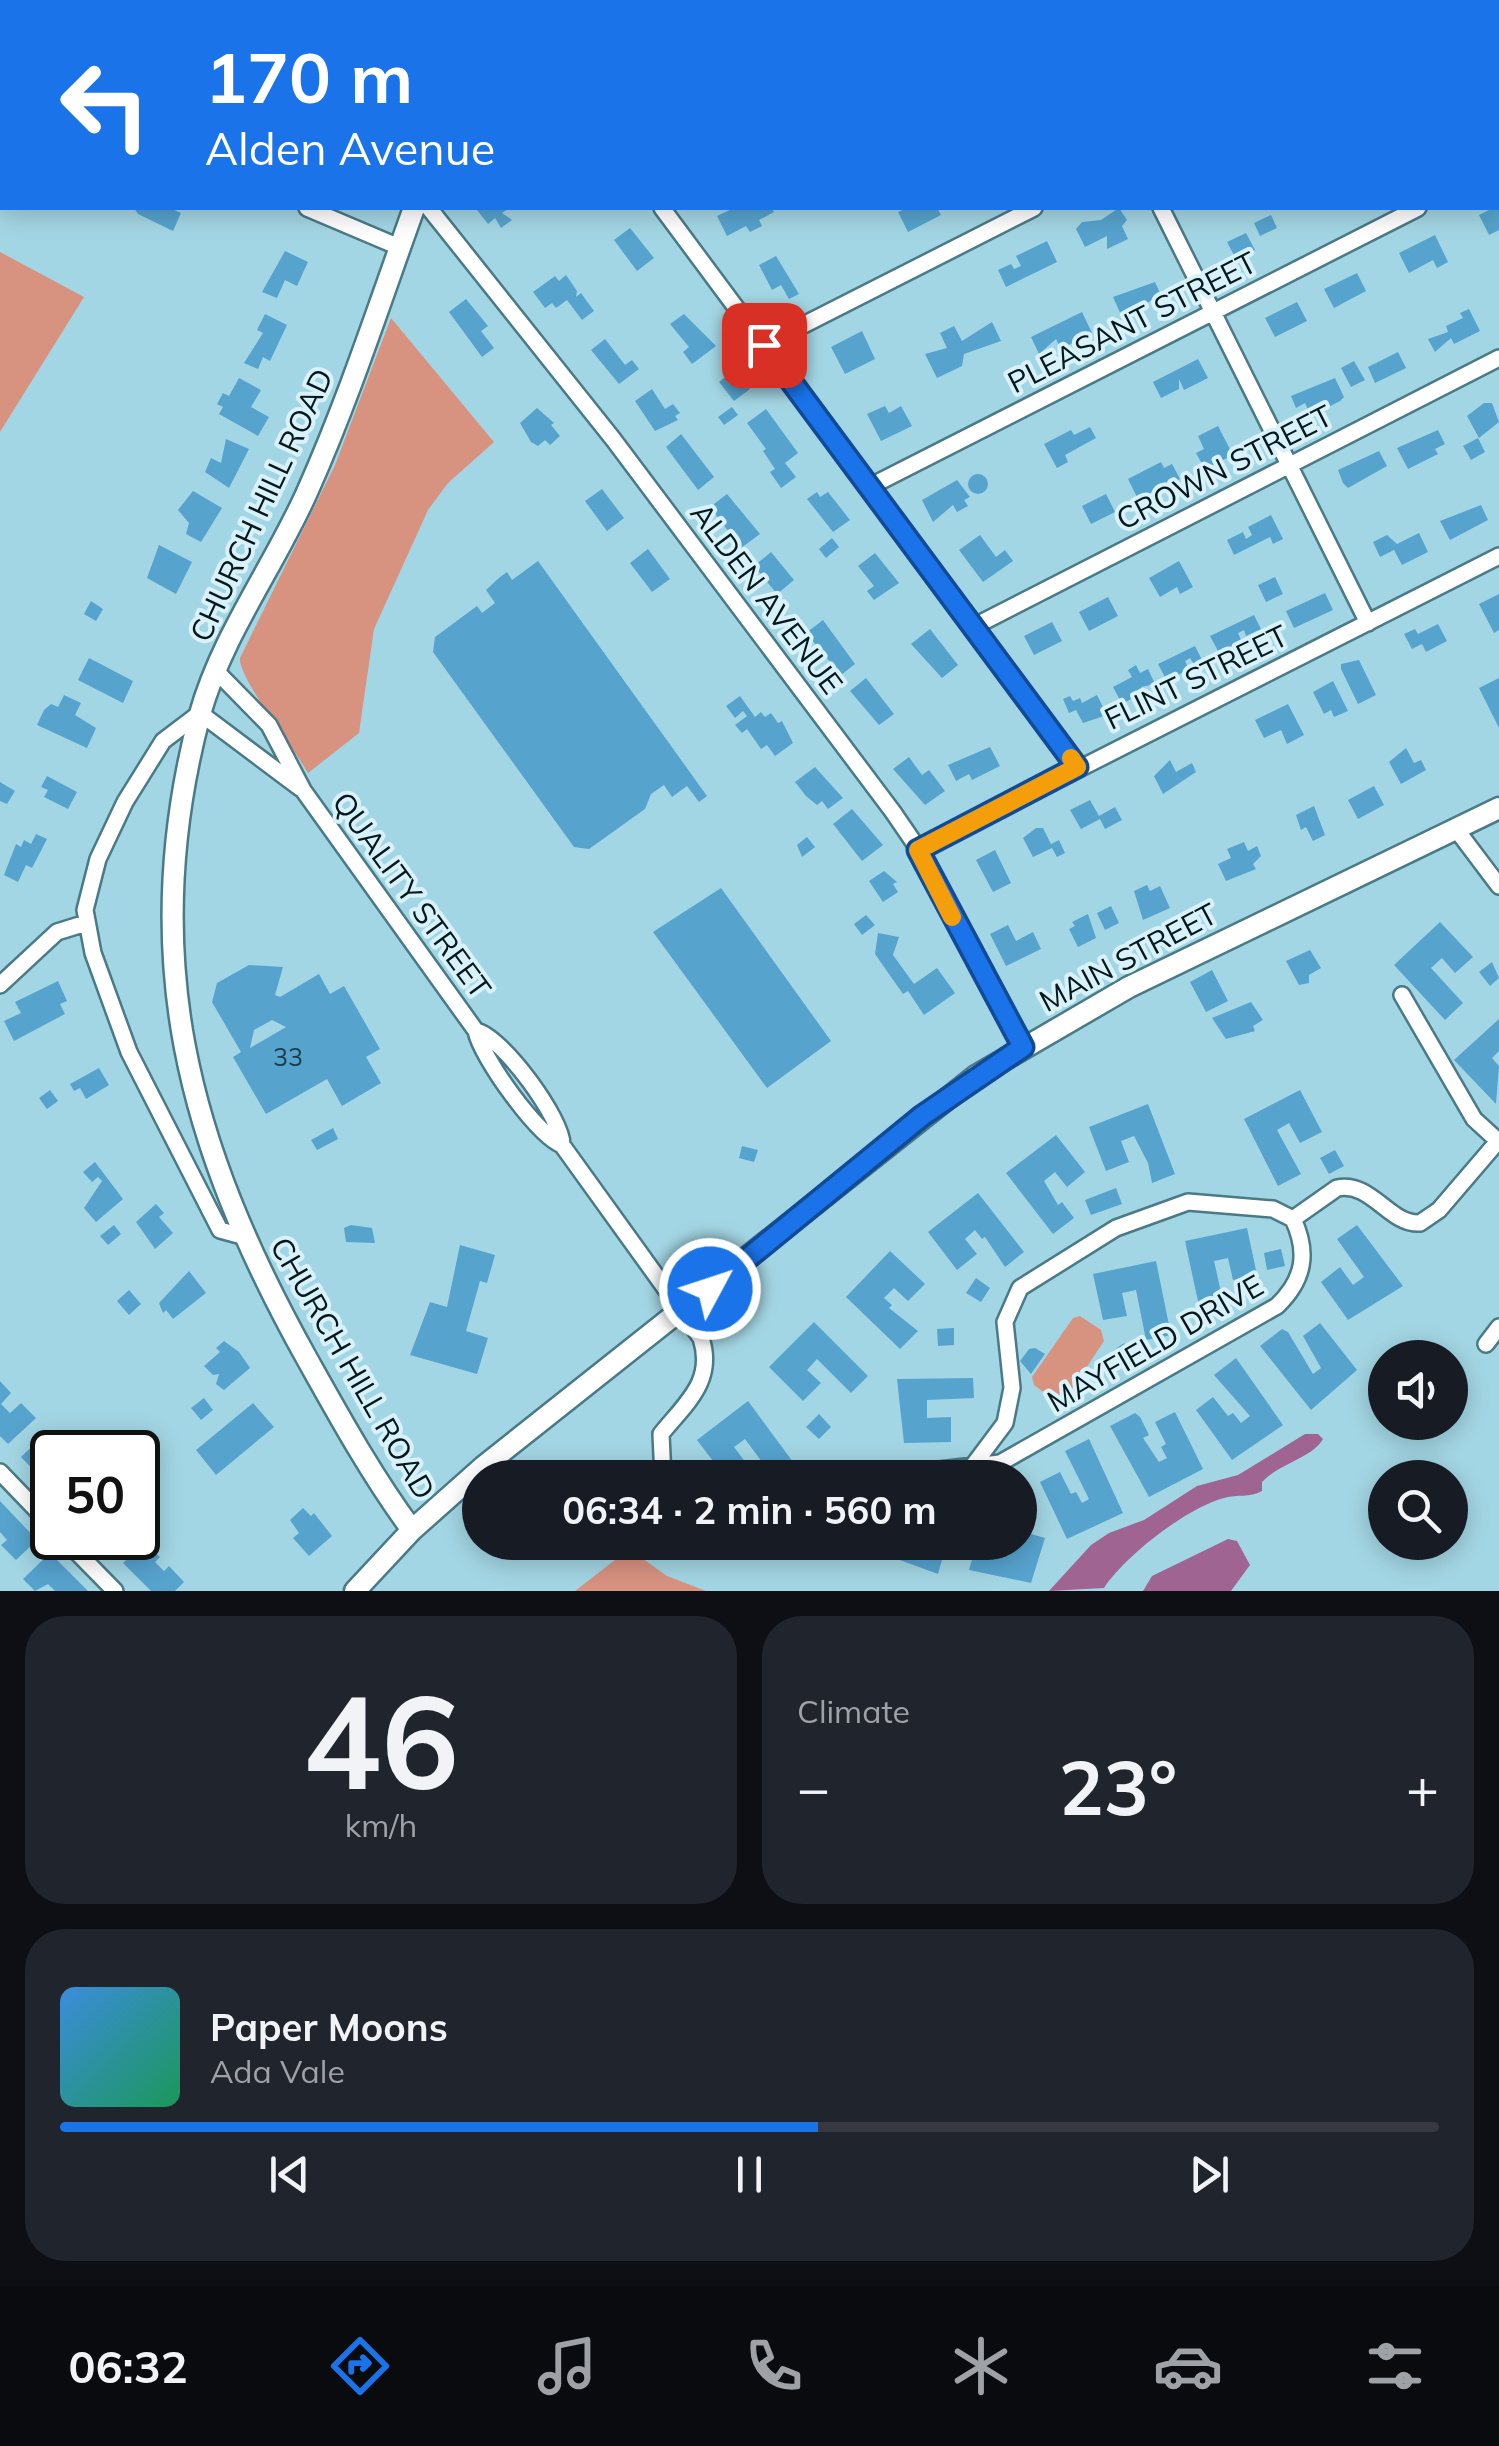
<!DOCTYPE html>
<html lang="en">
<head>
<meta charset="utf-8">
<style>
	:root { --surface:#171b24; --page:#20242c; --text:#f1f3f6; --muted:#9ea1a6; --line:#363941; --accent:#1a73e8 }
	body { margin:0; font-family:Mulish,sans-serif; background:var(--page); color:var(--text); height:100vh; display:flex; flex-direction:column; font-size:38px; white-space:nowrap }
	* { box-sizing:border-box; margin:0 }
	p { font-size:32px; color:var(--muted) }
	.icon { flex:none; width:55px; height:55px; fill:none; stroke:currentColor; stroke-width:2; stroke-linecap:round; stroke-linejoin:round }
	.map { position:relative; height:1591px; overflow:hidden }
	.side { display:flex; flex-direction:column; gap:25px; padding:25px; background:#0d0f14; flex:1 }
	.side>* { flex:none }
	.banner { position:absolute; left:0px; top:0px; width:1500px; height:210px; box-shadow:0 5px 25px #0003; background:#1a73e8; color:#fff; overflow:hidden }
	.controls { position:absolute; left:1368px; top:1340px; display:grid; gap:20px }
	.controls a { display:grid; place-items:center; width:100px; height:100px; border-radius:50%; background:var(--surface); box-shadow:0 5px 25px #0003; font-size:50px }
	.speed { position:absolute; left:30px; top:1430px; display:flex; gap:20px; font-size:50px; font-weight:700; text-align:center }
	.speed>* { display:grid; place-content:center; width:130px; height:130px; border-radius:50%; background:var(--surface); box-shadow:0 5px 25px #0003; line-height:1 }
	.speed .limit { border:5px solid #111; border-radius:15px; background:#fff; color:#111 }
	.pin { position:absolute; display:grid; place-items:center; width:85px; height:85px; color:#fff; margin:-42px; border-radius:20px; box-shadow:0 5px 15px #0006 }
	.me { position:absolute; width:110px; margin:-55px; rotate:50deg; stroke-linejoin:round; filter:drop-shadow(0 0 8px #0008) }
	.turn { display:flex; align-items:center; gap:35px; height:210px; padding:0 40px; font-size:45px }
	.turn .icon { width:130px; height:130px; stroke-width:2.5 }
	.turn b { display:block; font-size:70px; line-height:85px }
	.big { font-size:75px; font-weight:700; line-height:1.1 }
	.side .widget { flex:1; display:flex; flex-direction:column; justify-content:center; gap:15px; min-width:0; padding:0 35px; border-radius:40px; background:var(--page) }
	.side .dial { align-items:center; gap:0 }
	.dial b { font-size:130px; line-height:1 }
	.song { display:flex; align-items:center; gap:30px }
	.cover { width:120px; height:120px; border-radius:15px; background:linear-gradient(135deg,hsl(210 70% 55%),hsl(150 70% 35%)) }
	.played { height:10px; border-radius:5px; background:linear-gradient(90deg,var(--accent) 55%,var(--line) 55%) }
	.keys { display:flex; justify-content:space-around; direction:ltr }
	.heat { display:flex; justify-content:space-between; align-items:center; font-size:55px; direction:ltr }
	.side .tiles { flex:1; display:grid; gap:25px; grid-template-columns:1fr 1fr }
	.widget:last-child { grid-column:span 2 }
	.trip { position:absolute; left:462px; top:1460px; width:575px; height:100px; border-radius:50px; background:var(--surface); box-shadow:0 5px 25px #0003; font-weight:700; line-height:100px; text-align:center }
	.tab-bar { display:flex; height:160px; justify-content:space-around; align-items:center; background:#090b0e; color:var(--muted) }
	.tab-bar .icon { width:70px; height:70px }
	.tab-bar .on { color:var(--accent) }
	.tab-bar b { font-size:45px; color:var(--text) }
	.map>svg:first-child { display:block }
	.green { fill:#d89280 }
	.water { fill:#9f6492 }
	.building { fill:#56a3ce; fill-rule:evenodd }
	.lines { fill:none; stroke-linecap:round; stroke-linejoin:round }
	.street-casing { stroke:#497a86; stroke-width:20 }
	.secondary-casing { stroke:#497a86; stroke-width:25 }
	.street { stroke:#fff; stroke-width:15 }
	.secondary { stroke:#fff; stroke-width:20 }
	.route-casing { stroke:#114b97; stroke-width:25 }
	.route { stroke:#1a73e8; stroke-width:18 }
	.slow { stroke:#f59e0b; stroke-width:18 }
	.labels { text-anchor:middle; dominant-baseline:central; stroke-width:8; stroke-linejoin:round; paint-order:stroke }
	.number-label { font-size:25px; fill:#183b49 }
	.street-label { font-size:30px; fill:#04181d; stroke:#d9f2f9 }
</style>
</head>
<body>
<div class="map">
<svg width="1499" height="1591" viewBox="0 0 1499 1591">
	<rect width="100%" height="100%" fill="#a3d6e4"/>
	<path class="green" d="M0 252 84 297 0 432Z
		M391 318 494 442 448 483 428 510 374 629 359 733 308 773C294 748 238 678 240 658L335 465Z
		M1080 1316 1101 1330 1104 1341 1065 1400 1056 1402 1034 1385 1032 1377 1073 1318Z
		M629 1549 667 1576 706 1591H575Z"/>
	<path class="water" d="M1305 1434H1318L1323 1439C1312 1458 1280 1463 1262 1482V1491C1249 1498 1238 1494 1224 1498 1186 1508 1124 1557 1104 1588L1049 1591 1091 1545 1109 1533 1144 1520 1197 1486 1238 1475Z
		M1228 1539 1237 1541 1250 1565 1231 1591H1143L1152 1576Z"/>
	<path class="building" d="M134 208H170L181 213 173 231 138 214Z
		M480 208H509L502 213 512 220 501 228 495 218 488 224 477 210Z
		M734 208H772L774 212 759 220 762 226 750 232 746 226 727 236 717 216Z
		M907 208H937L941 215 908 232 898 212Z
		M1119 208 1127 220 1122 226 1128 239 1107 249V236L1085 247 1076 229 1082 222 1101 220Z
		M1493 208H1499V230L1489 235 1479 215Z
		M1271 215 1277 228 1260 236 1254 223Z
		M630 228 654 258 637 271 614 240Z
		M1246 233 1255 250 1236 259 1227 242Z
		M1435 235 1448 262 1437 268 1433 260 1409 273 1399 253Z
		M1047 241 1057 262 1006 287 998 270 1011 264 1014 269 1021 266 1016 256Z
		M285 251 308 262 297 286 285 280 277 298 262 292Z
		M776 256 799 294 789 299 781 285 772 290 759 265Z
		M1357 273 1366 291 1334 308 1324 289Z
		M566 275 577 291 576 297 581 293 594 311 582 320 567 300 556 308 552 303 545 308 533 292 555 276 559 281Z
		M1155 282 1161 295 1122 317 1113 297Z
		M466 299 488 326 481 331 494 348 482 357 449 312Z
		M1297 302 1307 321 1275 337 1265 318Z
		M1469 309 1480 331 1454 344 1451 338 1435 352 1428 339 1448 332 1446 326 1463 318 1460 313Z
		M1082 312 1092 333 1061 349 1056 339 1039 354 1031 337Z
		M265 314 287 325 270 361 263 357 258 369 244 363 263 333 257 330Z
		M684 314 716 346 692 364 683 352 689 347 670 324Z
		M992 322 1001 341 964 354 962 366 937 378 925 354 947 348 940 333 954 326 962 341Z
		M862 331 875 359 845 374 831 347Z
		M605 339 625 365 632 360 639 369 619 384 591 350Z
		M1398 352 1406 368 1375 383 1368 367Z
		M1198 359 1208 378 1184 390 1179 379V389L1161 398 1153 382Z
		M1354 361 1365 380 1351 387 1341 368Z
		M735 369 750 389 734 401 719 382Z
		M239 378 261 390 251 407 269 417 258 436 219 414 223 407 217 404 223 393 229 396Z
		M1335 378 1344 397 1340 401 1311 416 1305 403 1296 408 1291 396Z
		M652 389 665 409 673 404 680 413 675 416 678 420 655 431 635 401Z
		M1484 403H1492L1499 422 1479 438 1467 416Z
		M885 406 889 413 901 406 912 426 881 441 867 414Z
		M732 407 738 415 724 425 718 417Z
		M537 408 554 423 551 425 560 436 550 445 545 440 538 446 531 442 520 423Z
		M766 409 798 453 785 463 796 477 781 488 770 472 775 469 763 451 766 449 747 423Z
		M1218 426 1233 455 1205 469 1196 453 1204 449 1198 436Z
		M1090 427 1096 438 1065 455 1068 462 1057 468 1044 444 1071 430 1074 435Z
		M1438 430 1445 444 1435 449 1438 454 1408 469 1397 448Z
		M681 434 714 477 698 490 666 447Z
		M1478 438 1485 452 1471 460 1463 446Z
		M226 439 249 449 229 488 205 472 211 458 221 463Z
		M1379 451 1387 466 1348 488 1343 483 1338 470Z
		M1161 462 1164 468 1172 464 1180 479 1138 499 1128 479Z
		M968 484a10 10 0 1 1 20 0a10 10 0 1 1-20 0Z
		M957 480 970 497 964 500 968 506 957 512 953 505 933 522 922 500Z
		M602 489 624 518 607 531 585 501Z
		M193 491 222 508 201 542 186 534 189 523 178 510Z
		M817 492 820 497 828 492 850 520 833 532 807 499Z
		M727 494 760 534 741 548 710 507Z
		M1106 494 1115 512 1091 524 1082 506Z
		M1481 505 1488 520 1450 540 1440 521Z
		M1271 515 1283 539 1273 544 1270 537 1234 555 1227 540 1243 532 1246 539 1252 535 1248 527Z
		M1419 533 1428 552 1402 565 1394 550 1380 557 1373 542 1387 535 1397 544Z
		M980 535 996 557 1005 550 1013 561 983 582 959 550Z
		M832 538 839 547 826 558 819 549Z
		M159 545 192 562 176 594 147 578Z
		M648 549 670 579 652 592 630 563Z
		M771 552 794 580 777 594 754 566Z
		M875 553 899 583 874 600 867 591 874 586 858 566Z
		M538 561 707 796 699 802 687 786 672 797 664 785 651 794 645 809 589 849 574 847 433 652 435 637 477 606 482 613 495 603 486 590 500 577 507 572 512 580Z
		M1179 561 1193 587 1180 594 1177 587 1160 597 1149 578Z
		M1275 577 1283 594 1266 602 1258 585Z
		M1325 593 1333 610 1294 628 1286 611Z
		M1499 594V630L1494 633 1479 604Z
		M1108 597 1118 616 1089 631 1079 612Z
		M91 601 103 609 96 621 84 614Z
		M1254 615 1261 629 1246 636 1244 630 1238 633 1242 642 1219 653 1210 636Z
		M823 620 855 664 841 675 806 633Z
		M1052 622 1062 641 1034 655 1024 636Z
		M1438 624 1447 641 1426 652 1422 644 1412 649 1404 634 1415 629 1418 634Z
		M930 629 958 665 942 678 911 644Z
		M1195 646 1203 662 1195 666 1190 658 1185 661 1189 669 1167 681 1158 664Z
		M89 658 133 681 123 703 78 680Z
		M1359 660 1376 695 1358 704 1341 669V664Z
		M1136 665 1140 673 1148 669 1155 684 1141 687 1144 692 1122 704 1113 687 1132 677 1128 670Z
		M866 678 894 714 879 725 850 691Z
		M1499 678V728L1479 688Z
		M1333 681 1348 711 1334 717 1331 710 1324 714 1313 692Z
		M64 695 81 703 75 715 96 728 87 748 37 725 44 710 51 704 58 707Z
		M1097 695 1107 715 1083 723 1076 710 1069 713 1063 699 1070 696 1073 701 1080 698 1082 703Z
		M740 696 755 717 761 712 765 717 771 713 778 723 782 721 793 743 775 756 767 745 761 749 747 729 742 733 735 725 747 716 743 711 735 718 726 706Z
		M1288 704 1304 735 1287 744 1281 730 1264 738 1255 720Z
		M990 747 1000 766 972 780 969 774 956 781 948 765Z
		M1406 748 1414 763 1421 760 1426 770 1401 784 1389 762Z
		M909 757 922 775 929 770 945 791 925 805 893 769Z
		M1170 760 1176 772 1192 763 1196 772 1163 794 1154 776Z
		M815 767 843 798 828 809 822 801 817 805 806 796 795 782Z
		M47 776 77 792 68 809 44 797 48 790 41 787Z
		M0 782 15 791 7 804 0 801Z
		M1374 786 1384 805 1358 819 1348 800Z
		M1090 800 1099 816 1115 807 1122 820 1105 829 1100 819 1081 829 1070 810Z
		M1314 806 1325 835 1313 841 1306 827 1301 830 1296 815Z
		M852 809 883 845 862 861 833 824Z
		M1036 828H1043L1051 844 1059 840 1065 853 1057 857 1052 848 1033 857 1023 838Z
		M36 834 47 839 32 868 26 865 18 882 4 875 16 844 21 847 24 840 31 844Z
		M807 837 815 847 802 857 797 845Z
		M1244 842 1248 851 1257 846 1261 856 1253 864 1256 869 1226 881 1218 864 1231 858 1227 849Z
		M995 850 1011 883 993 892 976 860Z
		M884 871 897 882 893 884 898 892 883 902 869 881Z
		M1147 885 1150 891 1160 886 1170 908 1143 920 1134 891Z
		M721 888 831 1041 767 1088 653 932Z
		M1111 906 1119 923 1105 930 1097 913Z
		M1088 914 1096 938 1078 947 1069 929 1075 926 1072 922Z
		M866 915 875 925 862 935 854 924Z
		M1440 922 1473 957 1455 973 1442 958 1431 968 1463 1003 1445 1020 1394 965Z
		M1008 925 1016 941 1033 932 1041 949 1006 966 990 934Z
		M878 933 899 937 893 955 914 984 937 968 955 993 924 1015 908 991 903 994 875 954Z
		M1310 950 1321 968 1309 975V983L1299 985 1286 961Z
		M1492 962 1499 978 1490 986 1479 972Z
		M249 965 283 967 275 995 280 997 319 974 330 994 344 986 380 1049 366 1057 381 1083 342 1106 327 1079 266 1114 233 1057 241 1052 212 1002 217 983ZM272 1020 286 1027 250 1048 254 1030Z
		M1212 970 1228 1001 1206 1012 1190 982Z
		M58 981 67 1001 60 1004 65 1014 14 1041 4 1021 21 1013 15 1002Z
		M1251 1002 1263 1020 1253 1026 1255 1031 1226 1039 1212 1018Z
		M1499 1019V1051L1492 1058 1499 1066 1496 1104 1454 1060Z
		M99 1068 109 1085 86 1099 80 1088 74 1091 70 1084Z
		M50 1090 58 1101 47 1109 39 1098Z
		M1300 1090 1322 1132 1300 1143 1289 1123 1277 1130 1301 1174 1278 1186 1244 1119Z
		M1148 1104 1175 1174 1152 1183 1148 1163 1134 1136 1121 1141 1129 1162 1106 1171 1089 1127Z
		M333 1128 338 1139 317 1150 311 1140Z
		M1056 1135 1085 1172 1067 1187 1055 1172 1044 1181 1058 1205 1062 1202 1074 1218 1053 1234 1006 1173Z
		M742 1146 758 1150 754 1162 739 1158Z
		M1335 1150 1344 1166 1329 1174 1320 1158Z
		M95 1162 123 1199 96 1222 84 1208 102 1181 98 1177 92 1182 83 1172Z
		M1116 1188 1122 1204 1091 1215 1085 1200Z
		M978 1193 1024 1252 1005 1267 985 1237 982 1239 975 1230 965 1239 977 1254 957 1270 928 1232Z
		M156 1204 164 1213 159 1217 173 1233 155 1249 136 1222Z
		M114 1225 121 1234 108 1245 100 1236Z
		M351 1225 372 1228 375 1243 346 1242 344 1228Z
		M1357 1225 1403 1286 1348 1320 1321 1282 1340 1267 1353 1285 1364 1277 1337 1239Z
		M1247 1228 1257 1275 1233 1280 1228 1258 1214 1261 1225 1310 1201 1315 1185 1241Z
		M460 1245 495 1255 487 1283 480 1281 466 1331 488 1338 477 1374 410 1355 430 1302 447 1307Z
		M1281 1249 1285 1266 1267 1270 1264 1253Z
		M890 1251 925 1284 908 1301 894 1288 884 1298 892 1305 889 1308 918 1331 900 1349 846 1297Z
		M1156 1261 1171 1335 1146 1340 1136 1290 1122 1293 1127 1316 1103 1320 1093 1274Z
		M189 1271 206 1293 173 1319 166 1310 163 1313 159 1303Z
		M976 1278 990 1288 981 1302 966 1293Z
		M129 1290 141 1304 129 1315 117 1301Z
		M814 1322 868 1376 851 1393 817 1359 807 1370 821 1383 803 1401 769 1367Z
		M1320 1323 1357 1370 1311 1410 1260 1346 1282 1329 1288 1332 1313 1374 1321 1368 1303 1336Z
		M954 1328V1345L938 1346 937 1329Z
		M224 1341 239 1352 250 1368 224 1390 216 1384 219 1374 213 1375 204 1366 220 1352 216 1348Z
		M1124 1343 1134 1357 1119 1367 1110 1353Z
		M1035 1348 1045 1354 1031 1374 1020 1361 1029 1349Z
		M1236 1358 1283 1425 1232 1460 1196 1410 1213 1397 1228 1416 1233 1413 1241 1423 1250 1416 1214 1375Z
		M973 1378 974 1398 927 1400V1418L951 1417V1442L904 1443 897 1379Z
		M0 1381 11 1393 1 1404 10 1413 21 1403 36 1418 8 1444 0 1436Z
		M204 1398 213 1410 201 1420 191 1408Z
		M748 1401 793 1462 773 1477 745 1439 734 1447 746 1463 726 1478 697 1440Z
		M253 1403 274 1427 216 1475 196 1450Z
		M1175 1412 1203 1469 1149 1497 1110 1426 1135 1413 1140 1417 1149 1435 1143 1438 1159 1462 1167 1458 1161 1447 1166 1444 1155 1422Z
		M819 1414 831 1427 819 1439 806 1427Z
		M48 1431 63 1446 52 1452V1489L21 1457Z
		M1089 1439 1123 1513 1067 1539 1040 1482 1060 1472 1071 1494 1076 1492 1082 1503 1089 1499 1065 1451Z
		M0 1501 37 1540 16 1560 1 1545 7 1540 0 1532Z
		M303 1508 311 1516 314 1513 332 1536 309 1556 293 1538 299 1533 290 1520Z
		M1021 1531 1045 1538 1031 1583 969 1570 977 1542H1003L1016 1549Z
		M145 1542 160 1557 155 1562 164 1571 169 1566 184 1582 175 1591H151L123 1563Z
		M881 1542H947L938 1574 878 1552Z
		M50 1553 88 1591H55L48 1584 35 1591 23 1579Z"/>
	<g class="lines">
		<g class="street-casing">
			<path id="street" d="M667 2 672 0
				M1055 2 1060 0
				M1443 2 1447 1
				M1498 106 1499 109
				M1498 168 1499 167
				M307 208 399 247
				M429 208 613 439 893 812 919 850 1023 1047
				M662 208 1077 767
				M1161 208 1368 623
				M764 345 1034 208
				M871 486 1418 208
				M975 626 1499 358
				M217 672 269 725 303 790 476 1031C481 1057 538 1136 562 1145L701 1338C715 1381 686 1403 661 1434L663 1478
				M1456 829 1499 886
				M919 850 1499 556
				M0 985 57 932 86 923
				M1402 995 1474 1119 1498 1141
				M476 1031C502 1036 563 1120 562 1145
				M242 1236 220 1230 129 1052 93 953 85 910 98 859 125 802 163 741 200 713 300 788
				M1486 1344 1499 1327
				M972 1467 1005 1423 1012 1388 1005 1322 1020 1288 1116 1228 1188 1202 1273 1209 1293 1219
				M0 1472 52 1526
				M870 1478 1000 1463 1277 1306C1304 1280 1309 1253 1293 1219L1337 1188C1372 1181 1389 1225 1420 1223L1439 1210 1499 1140
				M63 1538 115 1591"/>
		</g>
		<g class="secondary-casing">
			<path id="secondary" d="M497 2 499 0
				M412 1530C372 1476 339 1416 306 1357 188 1145 136 955 200 714 222 635 275 565 308 490 349 398 380 302 414 208
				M355 1591 412 1530 484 1466 976 1076 1129 987 1499 808"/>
		</g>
		<use href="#street" class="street"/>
		<use href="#secondary" class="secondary"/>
	</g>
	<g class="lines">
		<g class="route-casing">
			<path id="route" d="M710 1289 922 1116 1023 1047 918 850 1077 767 764 345"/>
		</g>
		<use href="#route" class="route"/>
		<path class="slow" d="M952 917 918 850 1077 767 1071 758"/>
	</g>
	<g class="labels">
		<g class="number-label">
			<text x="288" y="1056">33</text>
		</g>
		<g class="street-label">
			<text transform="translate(1132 322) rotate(-27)">PLEASANT STREET</text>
			<text transform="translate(1224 467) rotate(-27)">CROWN STREET</text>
			<text transform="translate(261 505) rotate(-65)">CHURCH HILL ROAD</text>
			<text transform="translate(767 598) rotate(53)">ALDEN AVENUE</text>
			<text transform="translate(1196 677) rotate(-26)">FLINT STREET</text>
			<text transform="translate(412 895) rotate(54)">QUALITY STREET</text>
			<text transform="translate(1128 957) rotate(-28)">MAIN STREET</text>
			<text transform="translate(1155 1343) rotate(-30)">MAYFIELD DRIVE</text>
			<text transform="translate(353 1368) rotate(60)">CHURCH HILL ROAD</text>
		</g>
	</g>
</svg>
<div class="controls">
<a><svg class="icon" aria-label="sound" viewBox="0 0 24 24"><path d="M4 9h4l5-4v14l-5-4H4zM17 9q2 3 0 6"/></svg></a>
<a><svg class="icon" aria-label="search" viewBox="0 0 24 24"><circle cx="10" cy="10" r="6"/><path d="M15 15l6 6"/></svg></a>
</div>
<div class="speed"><div class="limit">50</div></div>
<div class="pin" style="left:764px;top:345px;background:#d93025"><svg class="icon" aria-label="arrive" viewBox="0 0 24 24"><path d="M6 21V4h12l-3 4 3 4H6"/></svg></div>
<svg class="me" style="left:710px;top:1289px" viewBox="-20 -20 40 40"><circle r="17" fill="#1a73e8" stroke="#fff" stroke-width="3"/><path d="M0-11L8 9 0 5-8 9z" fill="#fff"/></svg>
<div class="trip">06:34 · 2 min · 560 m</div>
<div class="banner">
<div class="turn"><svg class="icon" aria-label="left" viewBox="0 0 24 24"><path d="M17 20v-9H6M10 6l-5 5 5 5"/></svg><div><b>170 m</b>Alden Avenue</div></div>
</div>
</div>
<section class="side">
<div class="tiles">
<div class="widget dial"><b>46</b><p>km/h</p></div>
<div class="widget"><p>Climate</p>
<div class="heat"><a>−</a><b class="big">23°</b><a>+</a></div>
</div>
<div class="widget">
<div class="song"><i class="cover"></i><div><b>Paper Moons</b><p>Ada Vale</p></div></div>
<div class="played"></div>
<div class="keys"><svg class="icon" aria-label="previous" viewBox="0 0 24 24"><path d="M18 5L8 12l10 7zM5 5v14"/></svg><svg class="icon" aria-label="pause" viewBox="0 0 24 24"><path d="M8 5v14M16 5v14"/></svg><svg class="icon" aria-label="next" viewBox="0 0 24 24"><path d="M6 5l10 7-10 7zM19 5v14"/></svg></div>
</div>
</div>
</section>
<nav class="tab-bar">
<b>06:32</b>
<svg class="icon on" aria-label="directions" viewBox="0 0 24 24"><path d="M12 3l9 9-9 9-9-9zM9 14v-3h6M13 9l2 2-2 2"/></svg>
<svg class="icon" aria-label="music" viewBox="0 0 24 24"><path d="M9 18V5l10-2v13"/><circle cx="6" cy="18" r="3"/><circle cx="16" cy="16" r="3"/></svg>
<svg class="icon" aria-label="phone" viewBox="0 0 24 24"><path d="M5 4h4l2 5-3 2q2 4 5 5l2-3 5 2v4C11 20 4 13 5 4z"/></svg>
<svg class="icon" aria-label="climate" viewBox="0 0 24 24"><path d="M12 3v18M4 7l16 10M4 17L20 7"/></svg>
<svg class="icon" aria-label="car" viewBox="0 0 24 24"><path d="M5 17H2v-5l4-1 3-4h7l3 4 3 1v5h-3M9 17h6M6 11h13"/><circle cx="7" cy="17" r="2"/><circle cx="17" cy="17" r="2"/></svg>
<svg class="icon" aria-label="filters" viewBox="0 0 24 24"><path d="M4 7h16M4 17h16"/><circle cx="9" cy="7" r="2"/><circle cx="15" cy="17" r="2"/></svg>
</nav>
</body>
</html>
